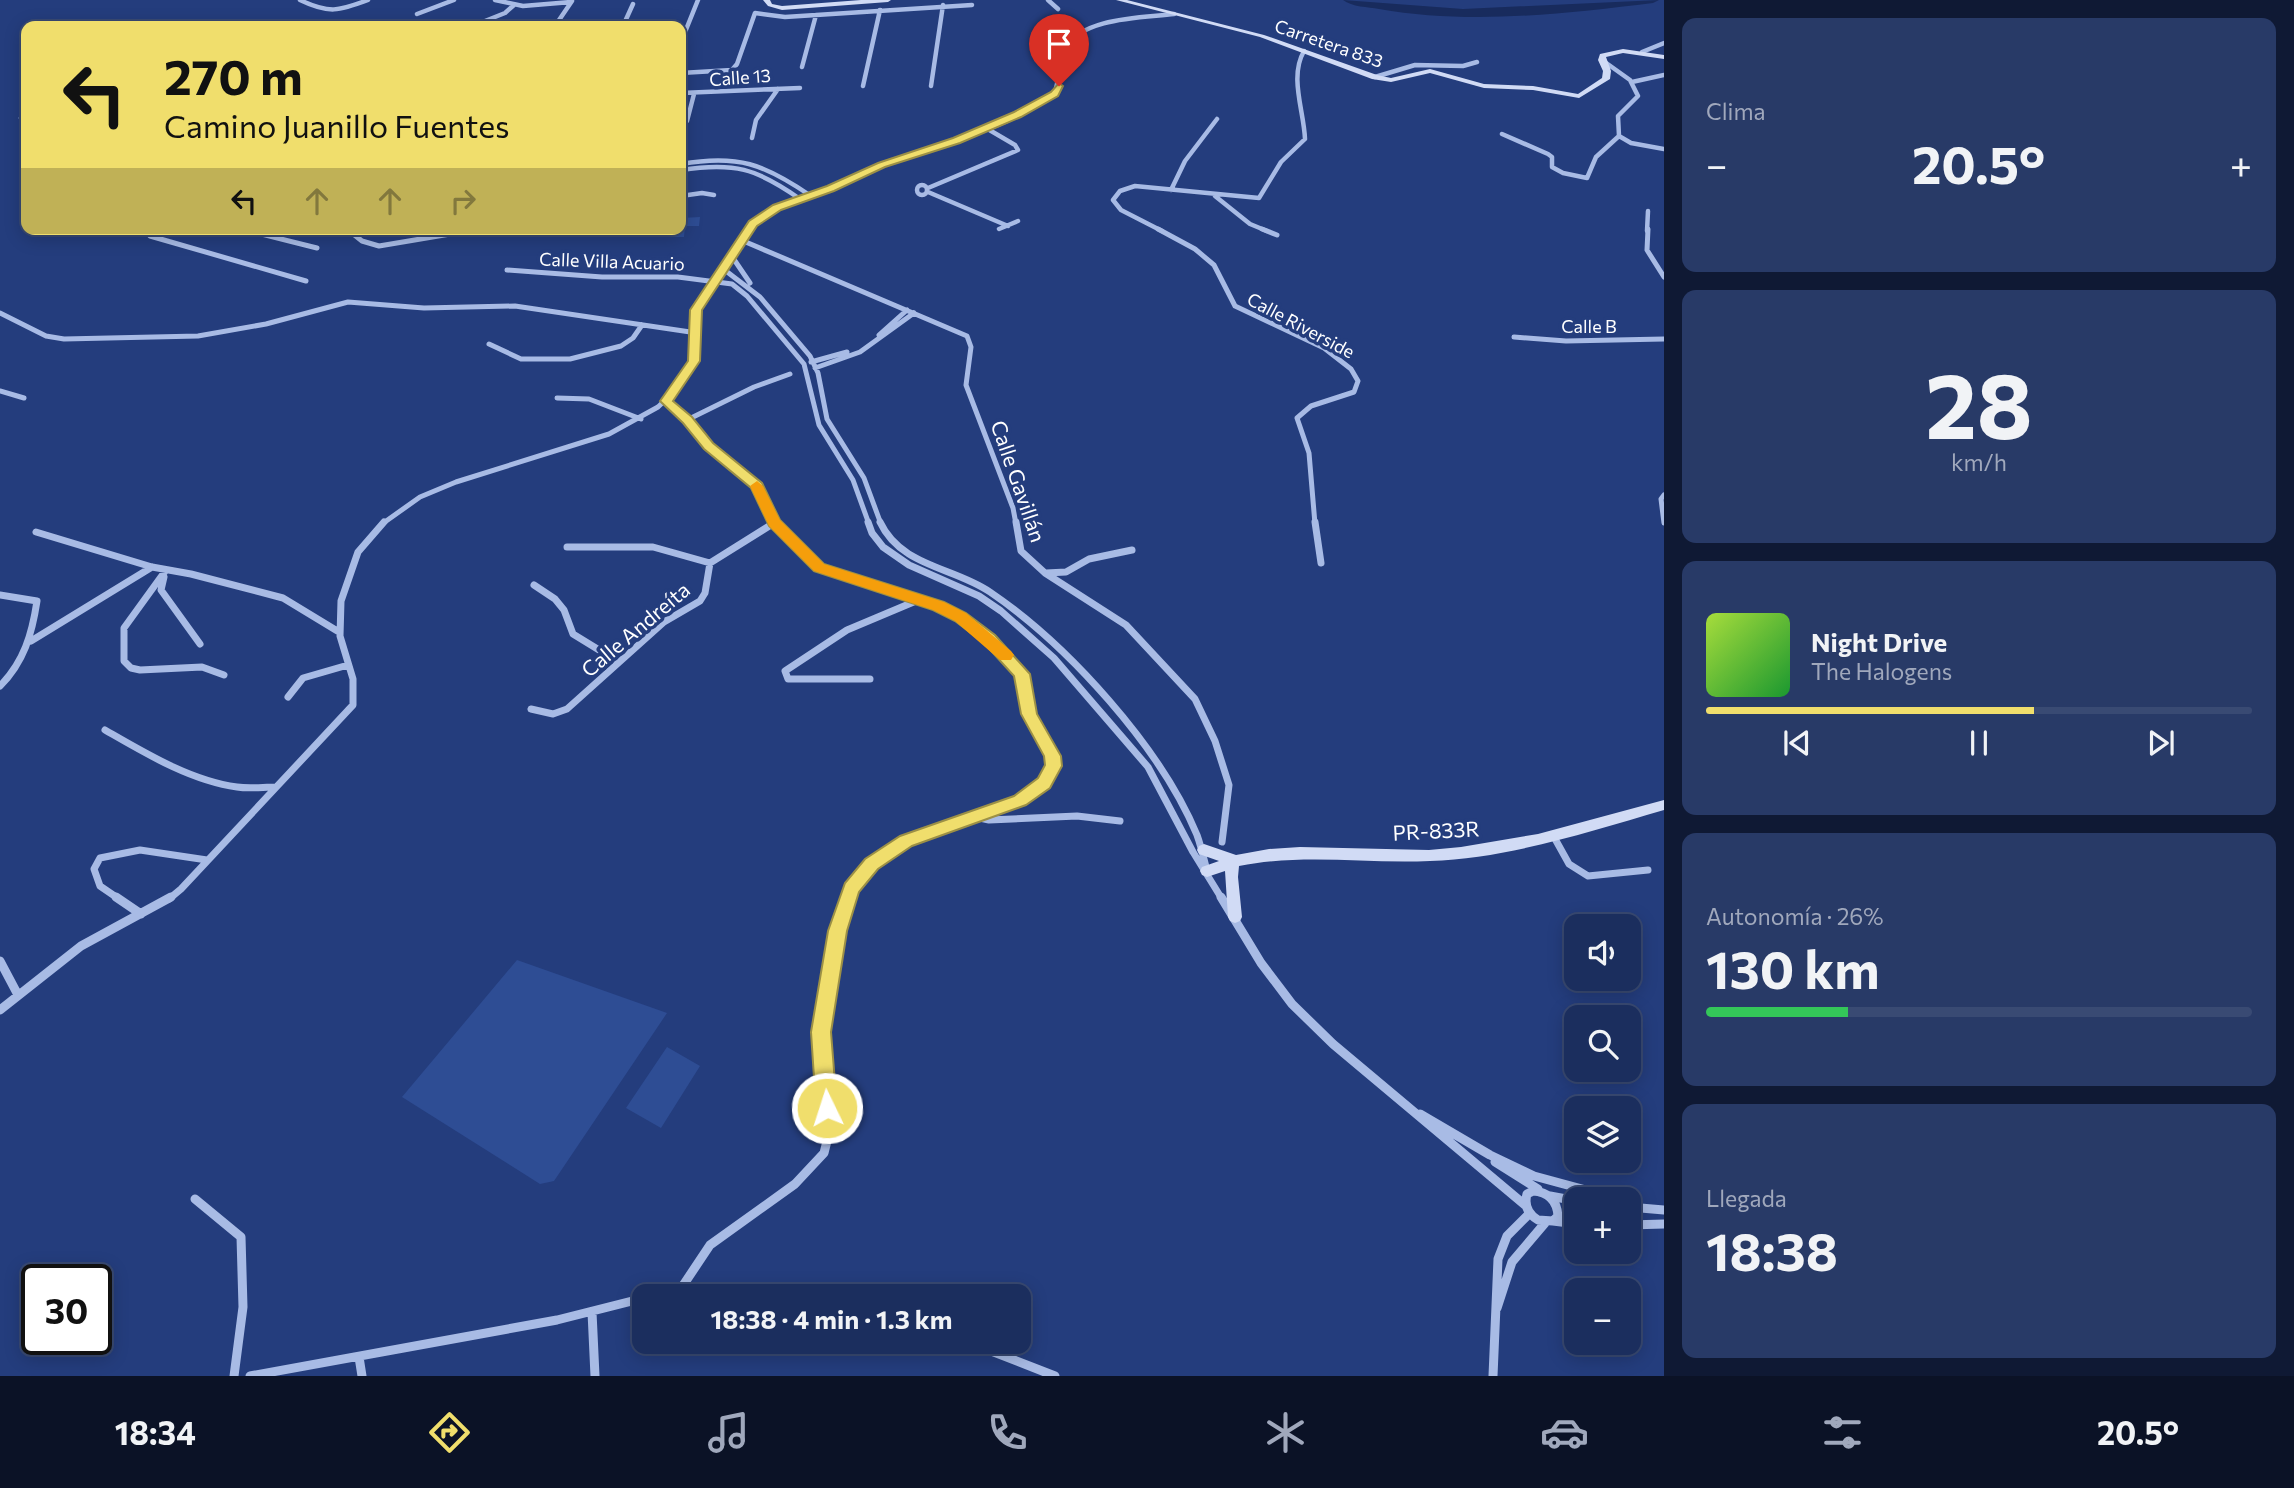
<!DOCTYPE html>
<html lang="es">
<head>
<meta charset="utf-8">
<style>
	:root { --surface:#1b2e5e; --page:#283a67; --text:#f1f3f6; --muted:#a0a8bc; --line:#394a73; --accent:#f0de6c }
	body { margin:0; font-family:Commissioner,sans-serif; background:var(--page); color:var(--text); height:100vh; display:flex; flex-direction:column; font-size:26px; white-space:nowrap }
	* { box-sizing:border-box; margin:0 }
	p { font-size:23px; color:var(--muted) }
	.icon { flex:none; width:38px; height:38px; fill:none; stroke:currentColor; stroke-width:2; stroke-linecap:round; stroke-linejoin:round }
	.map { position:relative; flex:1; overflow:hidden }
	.side { display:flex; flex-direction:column; gap:18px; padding:18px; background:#0f1934; width:630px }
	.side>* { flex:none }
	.banner { position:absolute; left:21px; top:21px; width:665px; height:214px; border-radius:14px; box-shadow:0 4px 18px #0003,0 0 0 2px var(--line); background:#f0de6c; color:#111; overflow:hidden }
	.buttons { position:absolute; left:1564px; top:914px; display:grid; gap:14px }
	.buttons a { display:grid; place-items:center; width:77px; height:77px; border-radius:14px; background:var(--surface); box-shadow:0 4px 18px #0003,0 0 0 2px var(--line); font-size:35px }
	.speed { position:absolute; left:21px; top:1264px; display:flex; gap:14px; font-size:35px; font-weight:700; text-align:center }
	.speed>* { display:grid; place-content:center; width:91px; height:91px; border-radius:50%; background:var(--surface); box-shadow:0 4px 18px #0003,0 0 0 2px var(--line); line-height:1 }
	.speed .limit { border:4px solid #111; border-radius:10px; background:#fff; color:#111 }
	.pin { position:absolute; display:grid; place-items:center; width:60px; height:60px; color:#fff; margin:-72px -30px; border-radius:50% 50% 50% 0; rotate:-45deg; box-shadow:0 0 7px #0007 }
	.pin .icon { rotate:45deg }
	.me { position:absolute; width:77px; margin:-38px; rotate:356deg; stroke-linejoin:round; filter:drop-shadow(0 0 5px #0008) }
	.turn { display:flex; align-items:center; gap:24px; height:147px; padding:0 28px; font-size:32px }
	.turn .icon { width:91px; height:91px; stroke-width:2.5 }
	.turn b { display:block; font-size:49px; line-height:60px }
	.lanes { display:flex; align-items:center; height:66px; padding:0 28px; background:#0003; justify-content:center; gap:35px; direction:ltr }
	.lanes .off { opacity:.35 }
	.big { font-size:52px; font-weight:700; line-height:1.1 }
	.side .widget { flex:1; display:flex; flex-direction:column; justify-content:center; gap:10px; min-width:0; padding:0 24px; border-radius:14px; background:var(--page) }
	.side .dial { align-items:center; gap:0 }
	.dial b { font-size:91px; line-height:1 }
	.song { display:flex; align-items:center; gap:21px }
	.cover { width:84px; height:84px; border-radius:10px; background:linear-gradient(135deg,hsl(80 70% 55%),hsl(130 70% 35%)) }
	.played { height:7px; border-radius:4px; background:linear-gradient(90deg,var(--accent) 60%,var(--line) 60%) }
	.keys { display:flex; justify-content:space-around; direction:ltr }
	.heat { display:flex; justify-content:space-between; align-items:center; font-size:38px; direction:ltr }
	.charge { height:10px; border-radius:5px; background:linear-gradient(90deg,#34c759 26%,var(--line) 0) }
	.trip { position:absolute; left:632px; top:1284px; width:399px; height:70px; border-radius:14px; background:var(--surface); box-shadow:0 4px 18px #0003,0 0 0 2px var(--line); font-weight:700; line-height:70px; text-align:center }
	.tabs { display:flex; height:112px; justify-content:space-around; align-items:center; background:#0b1226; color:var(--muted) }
	.tabs .icon { width:49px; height:49px }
	.tabs .on { color:var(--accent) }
	.tabs b { font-size:32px; color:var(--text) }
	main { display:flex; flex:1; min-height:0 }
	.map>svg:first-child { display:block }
	.green { fill:#2e4d94 }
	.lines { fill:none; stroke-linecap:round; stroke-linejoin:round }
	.river { fill:#182b5d; fill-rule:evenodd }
	.street-far3 { stroke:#a8bbe5; stroke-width:4.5 }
	.street-far2 { stroke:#a8bbe5; stroke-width:5 }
	.street-far1 { stroke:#a8bbe5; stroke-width:7 }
	.street { stroke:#a8bbe5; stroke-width:9 }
	.secondary { fill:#d1dbf5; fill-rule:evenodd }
	.route { fill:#f0de6c; stroke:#9c9046; stroke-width:2 }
	.slow { fill:#f59e0b }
	.labels { text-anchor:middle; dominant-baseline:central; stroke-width:7; stroke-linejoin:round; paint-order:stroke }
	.far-street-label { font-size:18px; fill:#fff; stroke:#243d7d }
	.street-label { font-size:21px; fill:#fff; stroke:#243d7d }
</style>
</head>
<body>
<main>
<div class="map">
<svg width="1664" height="1376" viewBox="0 0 1664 1376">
	<rect width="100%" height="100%" fill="#243d7d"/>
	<path class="green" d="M700 217 699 226H685L684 237H643L645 229H681V218Z
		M517 960 667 1013 554 1181 540 1184 402 1097Z
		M667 1047 700 1066 661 1128 626 1108Z"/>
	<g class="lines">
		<path class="river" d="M1343 0 1463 9 1659 0 1653 3C1563 14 1469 25 1379 9 1368 7 1352 7 1343 0Z"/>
		<path class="street-far3" d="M300 0C329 14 339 11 368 0
			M495 0 523 6 571 2
			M1048 0 1058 9
			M417 14 454 0
			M475 25 505 13 514 5
			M555 26 572 1
			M623 26 633 4
			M681 42 698 0
			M1642 52 1664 43
			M802 67 816 15
			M681 73 732 70 737 64 755 13 785 17 972 5
			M1375 77 1415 65 1463 66 1477 62
			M1632 82 1664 75
			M863 86 880 10
			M931 86 943 5
			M681 93 800 88
			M21 118 26 114
			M687 121 694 94
			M1502 134 1548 154 1552 157V167L1563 173 1587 178 1596 157 1619 136 1618 116 1638 96 1630 80 1602 60
			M1619 136 1631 143 1664 149
			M752 138 756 120 778 89
			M681 164C738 154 764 164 811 196
			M681 170C734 162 756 168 800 199
			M917 190a5 5 0 1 1 10 0a5 5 0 1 1-10 0Z
			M928 188 1018 150 1015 145 986 128
			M1171 190 1185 161 1217 119
			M928 192 1008 226
			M681 196 702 193 714 195
			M1215 196 1250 224 1267 231
			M241 229 248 231
			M347 229 349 231
			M999 229 1018 221
			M470 231 480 229
			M747 231C768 207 799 200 827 189 848 181 866 170 887 163 936 145 1017 127 1055 91 1061 78 1054 62 1063 49 1084 17 1140 18 1174 14
			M1162 231 1121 210 1113 200 1120 191 1135 186 1259 198 1281 162 1305 139C1304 111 1289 77 1304 51
			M1647 231 1648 211"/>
		<path class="street-far2" d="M145 229 150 236 306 281
			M241 229 317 248
			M347 229 362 241 379 246 480 229
			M1158 229 1195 249 1214 265 1235 306 1324 348 1351 369 1358 381 1354 392 1311 406 1297 418 1309 453 1315 524
			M1262 229 1277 235
			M1648 229 1647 250 1664 277
			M741 240 967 336 971 347 966 385 1013 508 1016 524
			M731 255 750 283
			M722 268 760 297 810 356 818 373 827 419 864 478 881 524
			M507 270 602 277H678L732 284 747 296 804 364 819 425 853 480 869 524
			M0 313 46 336 64 339 198 336 266 324 348 302 424 308 515 306 697 333
			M879 335 907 310
			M1514 337 1566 341 1664 339
			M489 344 521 359H570L621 346 633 338 642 325
			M811 362 847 352
			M815 368 860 352 914 313
			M0 391 24 398
			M557 398 589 399 641 419
			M666 401 709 446 757 486 775 524
			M687 420 754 387 790 374
			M1664 495 1661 499 1664 523
			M382 524 420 497 456 482 609 434 658 407 680 386 691 369 695 354 697 308 749 229"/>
		<path class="street-far1" d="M774 522 819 567 938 606 961 617 989 639 1022 674 1029 714 1052 756 1053 766 1044 783 1020 800 906 841 872 864 852 889 849 899
			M868 522 872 533 883 547 909 565 979 596 1001 611 1054 658 1148 767 1193 852 1222 899
			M880 522C901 567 954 567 990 592 1068 645 1161 748 1197 835 1201 846 1204 859 1207 871
			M1016 522 1021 551 1045 573 1126 625 1195 699 1215 741 1229 785 1222 842
			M1315 522 1321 563
			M36 532 152 567 191 574 283 598 339 632
			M567 547H653L710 563
			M166 570 124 628V661L131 668 140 670 202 667 224 675
			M1046 573 1066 572 1089 559 1132 550
			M164 577 161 590 200 644
			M534 585 555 599 564 610 573 634 617 661
			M0 595 37 601C32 634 24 662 0 686
			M31 641 152 567
			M870 679H788L785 671 847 630 916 601
			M288 697 303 678 348 665
			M531 709 553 714 567 709 664 622 700 601 705 593 710 563 774 523
			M105 730C145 753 191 781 237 787 250 789 263 787 276 787
			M975 817 989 820 1077 816 1120 821
			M1554 837 1569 864 1588 876 1648 870
			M119 899 100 886 94 869 100 858 140 850 207 860
			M169 899 181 889 353 705V679L340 636 341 601 358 552 384 522"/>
		<path class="street" d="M116 897 141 914
			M1221 897 1261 963 1292 1004 1333 1044 1525 1205
			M0 961 18 995
			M0 1010 81 946 171 897
			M1420 1114 1490 1155 1534 1176 1619 1199
			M1495 1162 1538 1189
			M1533 1191C1548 1192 1557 1200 1558 1216L1553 1221 1538 1220C1528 1214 1524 1205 1527 1194Z
			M1550 1196 1577 1201
			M195 1199 241 1237 243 1307 234 1376
			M1629 1207 1664 1210
			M1553 1221 1577 1224
			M1629 1225 1664 1224
			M682 1287 710 1245 795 1184 824 1153 829 1133 821 1032 837 931 849 897
			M647 1297C709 1283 769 1287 832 1297
			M1497 1308 1512 1262 1545 1223
			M592 1312 595 1376
			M968 1342 1055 1376
			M359 1357 362 1376
			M250 1376 557 1320 644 1298
			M1493 1376 1498 1259 1507 1236 1529 1214"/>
		<path class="secondary" d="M763 0H770L772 4 782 6 861 0H891L888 2 782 10 768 6Z
			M1116 0H1127L1264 35 1377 75 1391 78 1430 69 1484 84 1533 86 1578 94 1602 78 1603 71 1598 60 1600 54 1623 49 1664 55V59L1623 53 1606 57 1611 71 1610 79 1579 98 1533 90 1484 88 1430 73 1391 82 1372 79 1260 37Z
			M1664 800V810C1588 832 1510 858 1430 861 1364 864 1306 853 1239 866L1238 877 1242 917 1240 921 1235 923 1230 921 1228 917 1225 871 1207 877 1202 875 1200 871 1202 867 1219 861 1199 854 1197 850 1199 846 1204 844 1236 855 1269 849 1300 847 1429 850 1461 847 1538 834Z"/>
	</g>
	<path class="route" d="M1059 83 1063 86 1058 96 1021 117 960 143 885 167 834 191 781 210 757 226 702 310 700 361 673 401 692 417 713 443 762 483 780 520 824 564 944 602 966 613 995 635 1030 674 1037 714 1061 756 1062 766 1050 788 1026 805 912 846 878 869 859 892 847 931 831 1032 837 1108 834 1114 827 1117 819 1114 816 1108 811 1032 828 931 845 883 865 859 900 836 1014 796 1038 778 1045 765 1044 756 1021 714 1014 676 984 643 955 621 933 610 814 571 769 526 751 488 704 449 683 423 660 401 688 361 690 310 749 221 773 205 827 186 878 163 953 138 1014 112 1051 92Z"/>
	<path class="slow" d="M757 481 763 486 780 520 824 564 944 602 966 613 1011 651 1014 655 1011 660H1000L955 621 933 610 814 571 769 526 750 486Z"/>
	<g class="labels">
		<g class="far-street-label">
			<text transform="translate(1329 43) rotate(19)">Carretera 833</text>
			<text transform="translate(740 77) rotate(-4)">Calle 13</text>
			<text transform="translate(612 261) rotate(2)">Calle Villa Acuario</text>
			<text transform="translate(1301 325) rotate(28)">Calle Riverside</text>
			<text x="1589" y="326">Calle B</text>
		</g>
		<g class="street-label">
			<text transform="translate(1019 481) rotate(71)">Calle Gavillán</text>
			<text transform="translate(635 629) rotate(-40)">Calle Andreíta</text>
			<text transform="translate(1436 830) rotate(-3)">PR-833R</text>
		</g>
	</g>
</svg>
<div class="buttons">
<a><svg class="icon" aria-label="sound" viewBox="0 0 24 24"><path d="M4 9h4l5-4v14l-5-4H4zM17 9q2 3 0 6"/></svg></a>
<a><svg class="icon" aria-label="search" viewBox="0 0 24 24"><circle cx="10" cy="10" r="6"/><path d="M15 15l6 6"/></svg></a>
<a><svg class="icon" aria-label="layers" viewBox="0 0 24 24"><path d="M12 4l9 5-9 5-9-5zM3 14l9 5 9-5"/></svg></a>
<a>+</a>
<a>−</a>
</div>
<div class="speed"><div class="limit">30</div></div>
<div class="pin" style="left:1059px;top:86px;background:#d93025"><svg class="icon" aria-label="arrive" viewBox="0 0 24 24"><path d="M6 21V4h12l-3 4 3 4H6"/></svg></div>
<svg class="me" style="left:827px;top:1108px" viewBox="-20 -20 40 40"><circle r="17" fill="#f0de6c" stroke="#fff" stroke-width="3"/><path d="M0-11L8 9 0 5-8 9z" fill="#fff"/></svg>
<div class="trip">18:38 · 4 min · 1.3 km</div>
<div class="banner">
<div class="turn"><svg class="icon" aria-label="left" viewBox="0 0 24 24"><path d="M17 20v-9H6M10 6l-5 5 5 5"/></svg><div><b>270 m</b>Camino Juanillo Fuentes</div></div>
<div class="lanes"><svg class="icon" aria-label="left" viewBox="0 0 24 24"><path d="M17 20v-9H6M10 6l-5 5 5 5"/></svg><svg class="icon off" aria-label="ahead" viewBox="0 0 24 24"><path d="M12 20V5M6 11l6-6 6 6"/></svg><svg class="icon off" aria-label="ahead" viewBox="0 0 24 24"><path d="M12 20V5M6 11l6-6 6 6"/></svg><svg class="icon off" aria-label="right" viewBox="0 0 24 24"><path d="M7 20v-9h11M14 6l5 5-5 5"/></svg></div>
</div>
</div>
<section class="side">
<div class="widget"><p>Clima</p>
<div class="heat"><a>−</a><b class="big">20.5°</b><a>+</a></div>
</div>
<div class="widget dial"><b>28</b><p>km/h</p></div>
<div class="widget">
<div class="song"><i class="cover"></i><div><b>Night Drive</b><p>The Halogens</p></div></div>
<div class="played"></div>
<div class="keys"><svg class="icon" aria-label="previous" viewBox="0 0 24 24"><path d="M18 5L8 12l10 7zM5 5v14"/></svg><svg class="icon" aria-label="pause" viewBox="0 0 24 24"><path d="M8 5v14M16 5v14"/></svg><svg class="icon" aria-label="next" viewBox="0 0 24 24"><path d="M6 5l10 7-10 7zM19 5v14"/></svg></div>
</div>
<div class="widget"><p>Autonomía · 26%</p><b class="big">130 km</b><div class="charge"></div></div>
<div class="widget"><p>Llegada</p><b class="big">18:38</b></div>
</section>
</main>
<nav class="tabs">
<b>18:34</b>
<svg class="icon on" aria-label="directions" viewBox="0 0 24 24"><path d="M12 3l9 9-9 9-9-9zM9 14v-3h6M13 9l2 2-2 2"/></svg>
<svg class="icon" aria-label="music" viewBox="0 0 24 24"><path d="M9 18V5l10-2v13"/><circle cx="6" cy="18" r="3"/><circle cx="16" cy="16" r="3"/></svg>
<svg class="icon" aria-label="phone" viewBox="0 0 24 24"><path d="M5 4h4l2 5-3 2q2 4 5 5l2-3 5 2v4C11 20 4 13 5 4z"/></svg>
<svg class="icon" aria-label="climate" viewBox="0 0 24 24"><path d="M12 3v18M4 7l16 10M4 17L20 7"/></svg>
<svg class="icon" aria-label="car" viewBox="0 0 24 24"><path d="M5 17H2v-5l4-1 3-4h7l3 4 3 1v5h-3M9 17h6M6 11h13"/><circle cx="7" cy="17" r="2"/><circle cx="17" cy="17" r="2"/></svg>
<svg class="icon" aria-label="filters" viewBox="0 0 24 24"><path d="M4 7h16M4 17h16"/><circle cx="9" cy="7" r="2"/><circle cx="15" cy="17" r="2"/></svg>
<b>20.5°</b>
</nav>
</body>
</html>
